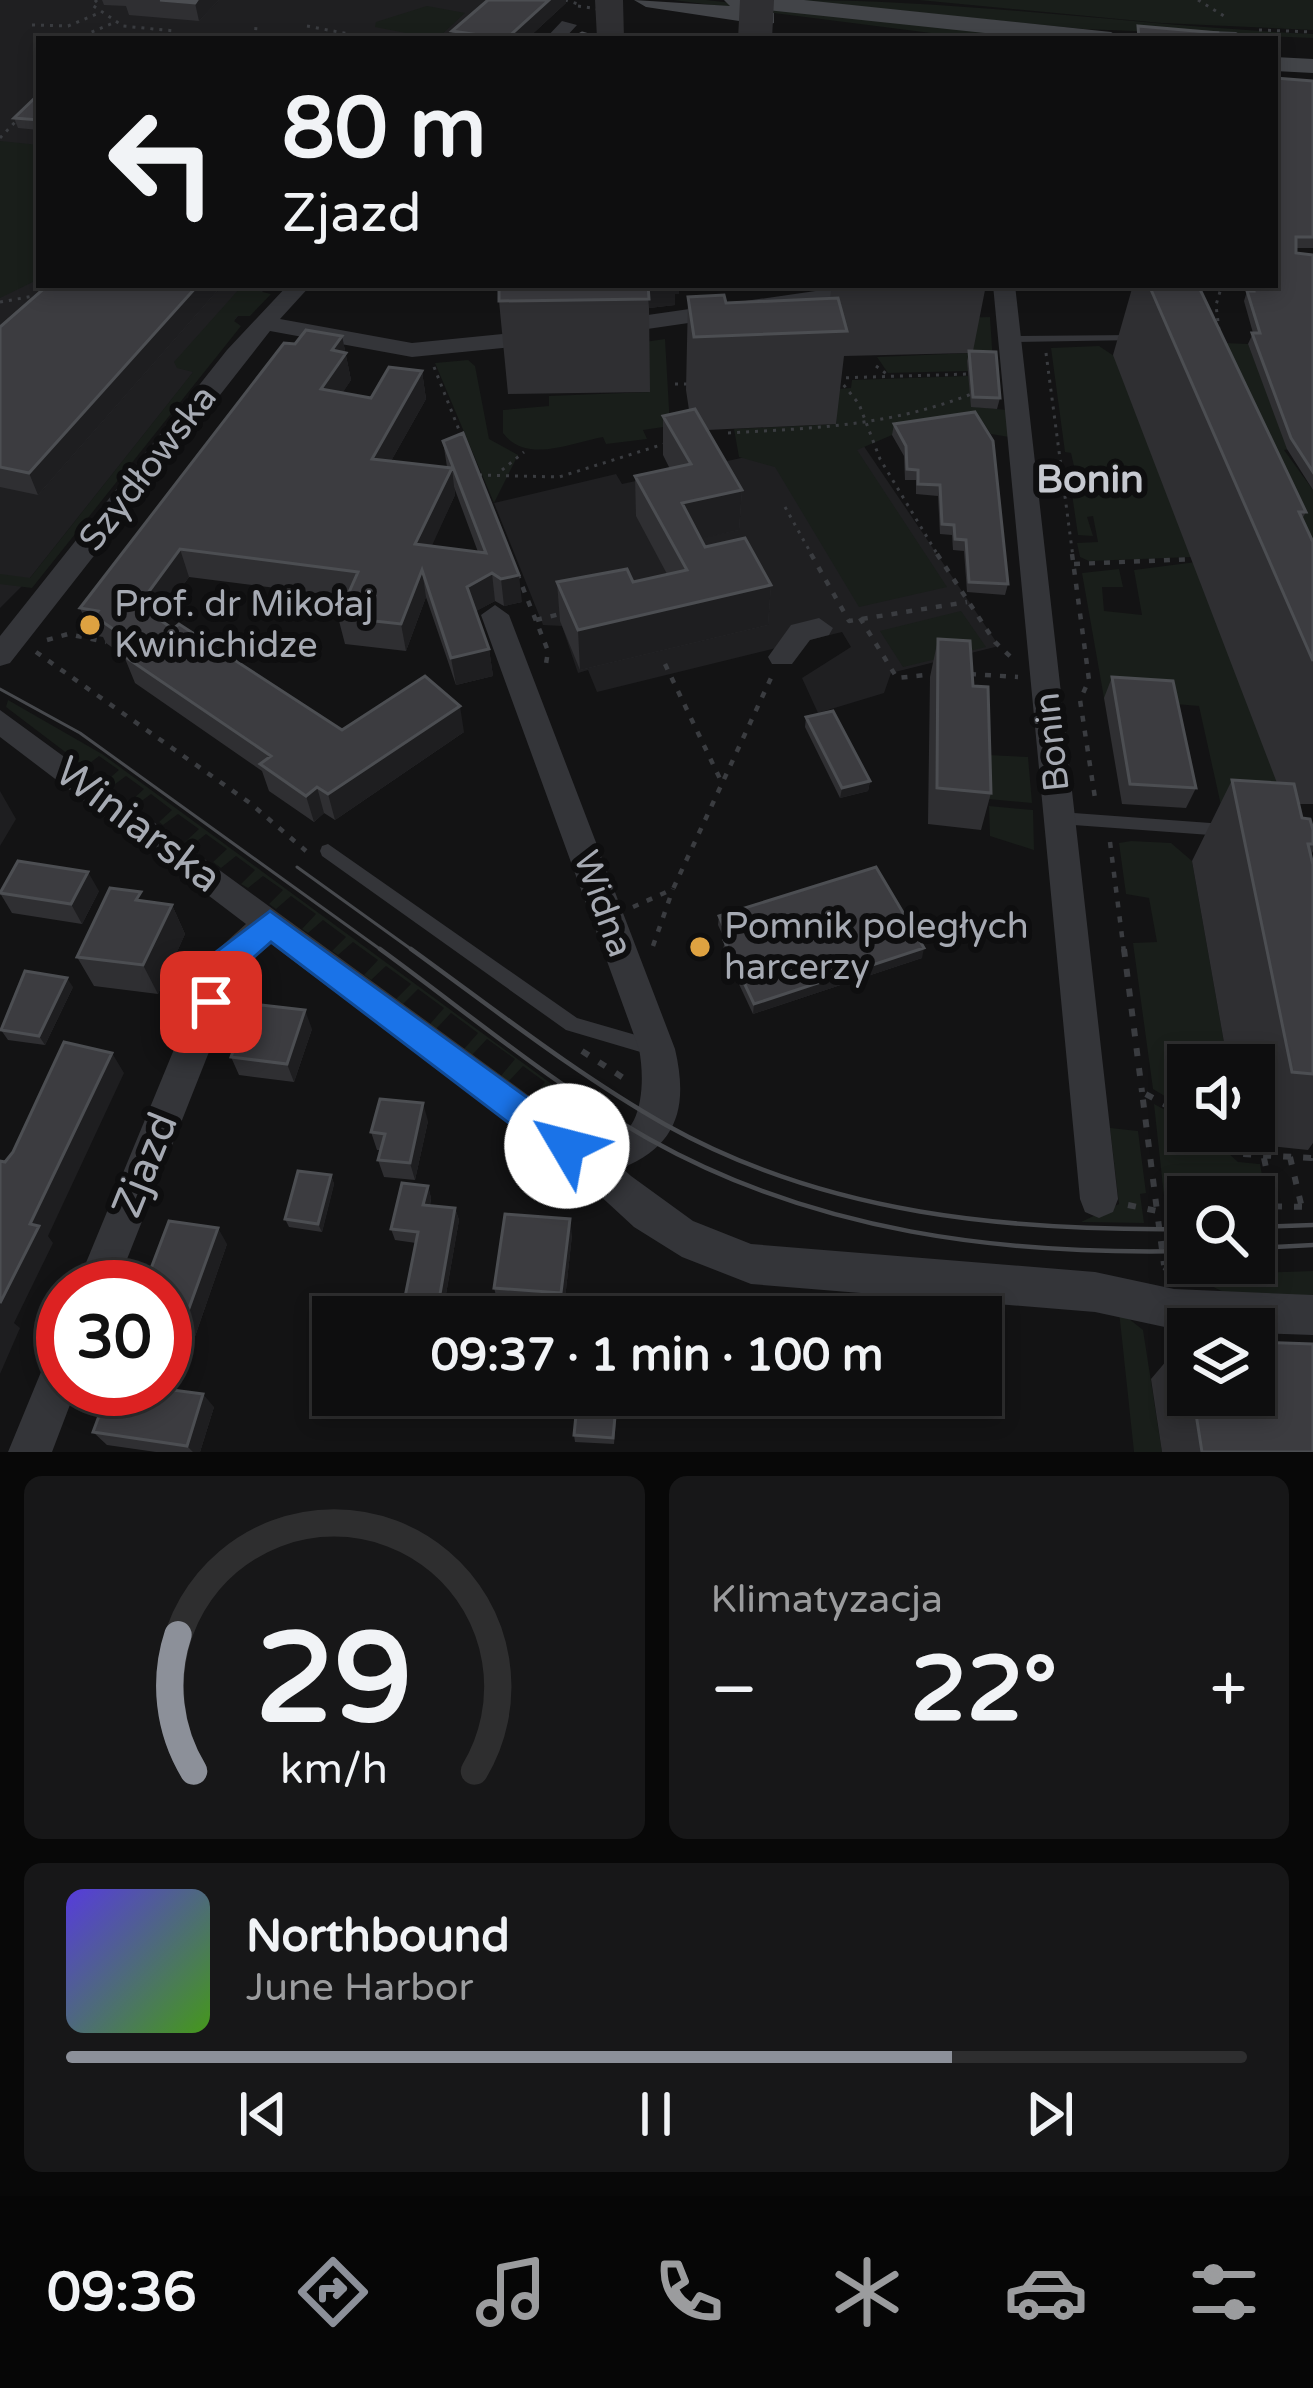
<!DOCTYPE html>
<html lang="pl">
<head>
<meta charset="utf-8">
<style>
	:root { --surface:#0e0e0f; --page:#171718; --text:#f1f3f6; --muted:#9b9c9e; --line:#2e2e2f; --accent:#8c9099 }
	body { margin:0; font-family:"Varela Round",sans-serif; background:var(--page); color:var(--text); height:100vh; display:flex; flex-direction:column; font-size:45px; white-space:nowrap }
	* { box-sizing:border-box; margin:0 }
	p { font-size:39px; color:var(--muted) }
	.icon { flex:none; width:66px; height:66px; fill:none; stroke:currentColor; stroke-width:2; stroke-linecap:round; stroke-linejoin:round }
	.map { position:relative; height:1452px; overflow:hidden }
	.drawer { display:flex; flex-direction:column; gap:24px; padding:24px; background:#080808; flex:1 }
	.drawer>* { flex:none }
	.top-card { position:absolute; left:36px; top:36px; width:1242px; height:252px; border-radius:0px; box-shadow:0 6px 18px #0003,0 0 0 3px var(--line); background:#0e0e0f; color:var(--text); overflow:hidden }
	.controls { position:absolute; left:1167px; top:1044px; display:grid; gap:24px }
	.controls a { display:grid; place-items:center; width:108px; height:108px; border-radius:0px; background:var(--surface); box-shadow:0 6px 18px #0003,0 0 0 3px var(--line); font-size:60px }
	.speed { position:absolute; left:36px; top:1260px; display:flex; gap:24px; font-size:60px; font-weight:700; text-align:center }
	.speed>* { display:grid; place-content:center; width:156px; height:156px; border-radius:50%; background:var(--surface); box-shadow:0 6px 18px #0003,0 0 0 3px var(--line); line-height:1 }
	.speed .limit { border:18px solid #d22; background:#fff; color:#111 }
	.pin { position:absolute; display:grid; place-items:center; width:102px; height:102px; color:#fff; margin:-51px; border-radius:24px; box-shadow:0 6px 18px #0006 }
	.me { position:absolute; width:132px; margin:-66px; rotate:307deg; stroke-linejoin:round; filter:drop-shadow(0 0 9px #0008) }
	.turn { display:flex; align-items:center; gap:42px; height:252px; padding:0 48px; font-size:54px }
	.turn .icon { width:156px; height:156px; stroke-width:2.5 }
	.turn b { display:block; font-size:84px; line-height:102px }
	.big { font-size:90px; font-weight:700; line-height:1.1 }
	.drawer .tile { flex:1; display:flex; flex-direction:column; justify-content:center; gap:18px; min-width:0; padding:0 42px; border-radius:18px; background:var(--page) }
	.drawer .dial { align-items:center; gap:0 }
	.dial svg { height:312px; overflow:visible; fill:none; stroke:var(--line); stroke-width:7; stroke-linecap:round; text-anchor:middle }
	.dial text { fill:var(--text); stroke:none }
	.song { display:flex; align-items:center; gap:36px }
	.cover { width:144px; height:144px; border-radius:18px; background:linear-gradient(135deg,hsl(250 70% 55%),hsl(100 70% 35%)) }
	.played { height:12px; border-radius:6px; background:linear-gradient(90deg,var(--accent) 75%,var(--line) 75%) }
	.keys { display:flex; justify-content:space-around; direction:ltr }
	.heat { display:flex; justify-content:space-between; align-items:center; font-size:66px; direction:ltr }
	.drawer .tiles { flex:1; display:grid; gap:24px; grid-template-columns:1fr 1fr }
	.tile:last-child { grid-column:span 2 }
	.trip { position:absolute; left:312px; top:1296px; width:690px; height:120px; border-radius:0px; background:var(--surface); box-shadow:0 6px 18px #0003,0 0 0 3px var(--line); font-weight:700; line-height:120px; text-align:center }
	.tab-bar { display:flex; height:192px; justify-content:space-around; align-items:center; background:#060606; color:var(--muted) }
	.tab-bar .icon { width:84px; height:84px }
	.tab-bar .active { color:var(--accent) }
	.tab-bar b { font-size:54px; color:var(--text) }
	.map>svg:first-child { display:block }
	.built { fill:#1f1f21 }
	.green { fill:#191e1a }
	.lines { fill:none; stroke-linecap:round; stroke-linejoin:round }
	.path-far2 { stroke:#3a3c40; stroke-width:3; stroke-dasharray:3 6; stroke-linecap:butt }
	.path-far1 { stroke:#3a3c40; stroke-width:4.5; stroke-dasharray:6 9; stroke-linecap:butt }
	.path { stroke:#3a3c40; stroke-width:6; stroke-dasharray:8 12; stroke-linecap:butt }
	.lane { fill:#343539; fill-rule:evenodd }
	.street { fill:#343539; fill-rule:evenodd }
	.secondary { fill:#424448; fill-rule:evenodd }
	.tram-far1 { stroke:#47494d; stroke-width:3 }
	.tram { stroke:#47494d; stroke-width:4.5 }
	.wall { fill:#2f2f32; fill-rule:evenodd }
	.shaded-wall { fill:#1e1e20 }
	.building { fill:#3c3c40; stroke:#4c4e52; stroke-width:3 }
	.route { fill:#1a73e8; stroke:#114b97; stroke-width:3 }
	.poi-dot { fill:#dea241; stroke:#0e0e0f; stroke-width:4.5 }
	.labels { text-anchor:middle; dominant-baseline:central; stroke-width:12; stroke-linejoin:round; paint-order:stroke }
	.street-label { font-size:36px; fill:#a6aab3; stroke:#0e0e0f }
	.poi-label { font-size:36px; fill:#a6aab3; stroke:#0e0e0f; text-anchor:start }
	.neighbourhood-label { font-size:39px; font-weight:bold; fill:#c6c9d0; stroke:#0e0e0f }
	.near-street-label { font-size:42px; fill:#a6aab3; stroke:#0e0e0f }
</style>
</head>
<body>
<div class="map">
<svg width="1313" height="1452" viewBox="0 0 1313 1452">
	<rect width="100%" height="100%" fill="#131314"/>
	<path class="built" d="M0 0H551L527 39H39V285H269L238 316 30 578 0 608Z
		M855 433 999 646 891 673 884 693 818 713 802 678 851 647 842 632 597 692 588 670 578 673 562 626 543 625 494 503 616 474 622 484Z"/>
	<path class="green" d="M673 0H706L1054 39 931 33Z
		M794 0C967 0 1140 26 1313 34V38L1083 29Z
		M919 0H1313V30L1161 23Z
		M427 6 465 13 437 39 375 27 376 22Z
		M0 141 39 145V279L0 298Z
		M241 287 271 294 250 316H237L234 321 241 326 32 588 0 584V574L30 578 193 372 177 368 174 362Z
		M990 317 993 363 968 371 888 373 877 357 971 353 930 319Z
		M665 339 670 426 643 430 647 439 606 444 603 437C571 443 526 464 503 433V410L549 406V396L649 392 624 345Z
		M1224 343 1248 344 1289 449 1284 450 1313 490V578Z
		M1099 346 1114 356 1191 557 1089 561 1080 557 1077 543 1098 542 1093 516 1087 517 1093 536 1078 535 1068 467 1074 466 1071 453 1065 452 1051 348Z
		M468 360 475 366 489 439 518 455 494 503 435 363Z
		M968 376 977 407 1007 410 1009 437 991 434 982 421 892 435 857 450 947 587 859 607 775 467 739 457 734 429 836 424 837 389 851 388 852 380Z
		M1196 562 1281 783 1222 810 1199 706 1104 698 1082 573 1119 569 1123 587H1102L1104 611 1142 615 1134 570Z
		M961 611 986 647 903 667 880 631Z
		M8 700 102 754 591 1113 625 1132C588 1150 560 1119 531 1099L545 1082 523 1066 508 1082 500 1077 515 1059 487 1039 472 1055 464 1049 478 1033 451 1013 436 1029 430 1024 444 1008 418 989 403 1004 396 999 411 984 386 966 371 980 364 975 378 960 353 942 338 955 332 951 346 937 323 920 308 933 302 929 316 914 291 896 276 909 269 904 283 890 263 876 248 888 241 884 255 870 236 856 221 868 213 862 227 849 206 834 191 846 185 842 199 829 178 814 163 825 159 822 172 810 151 794 136 805 131 801 144 789 126 776 111 787 105 782 119 770 99 756 85 767 6 707Z
		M988 755 1028 757 1032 803 988 799Z
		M989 806 1033 810 1034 850 990 836Z
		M1131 841 1171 843 1192 861 1228 1065H1188V1110L1153 1089 1133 943 1157 942 1149 898 1126 894 1119 843Z
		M1154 1104 1188 1122V1131H1204L1238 1162 1260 1164 1265 1192 1164 1196Z
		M1110 1128 1138 1131 1146 1193 1140 1194 1144 1223 1081 1222 1119 1204Z
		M1313 1271V1306L1241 1301 1190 1275Z
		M1119 1311 1143 1330 1162 1452H1134Z"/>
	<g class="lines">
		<path class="path-far2" d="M97 0 92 5 123 26 175 31
			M565 0 578 4
			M1198 0 1224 16
			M578 6 598 9
			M32 25 68 26 99 13
			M307 26 349 34
			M1259 30 1313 32
			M781 35 811 39
			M75 39 113 23
			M255 39 256 26
			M0 138 17 120
			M0 302 40 295
			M1219 330 1216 305 1222 285
			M1046 353 1073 557
			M876 366 888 375
			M434 367 461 435
			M837 378 969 374
			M838 378 859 404 880 459 939 557
			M675 384H688
			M728 433C816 428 891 426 974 393
			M502 470 524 452
			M479 475 559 477 664 444
			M785 507 813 557"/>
		<path class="path-far1" d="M811 554 849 621 967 602
			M937 554 995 642 1015 661
			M1072 554 1089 680 1080 700 1095 798
			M1074 564 1194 559
			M517 573 548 651 546 664
			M860 618 897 678 935 674
			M536 620 560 614
			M47 640 68 634 106 642
			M36 652 250 803 306 851
			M665 664 722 783
			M970 674 1018 677
			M1110 842 1124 952
			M633 907 673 889 771 678
			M653 946 673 889"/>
		<path class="path" d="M1124 949 1142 1092
			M582 1051 628 1081
			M1188 1117 1142 1092 1157 1211 1188 1209
			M1211 1131 1241 1154 1311 1158 1313 1149
			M1290 1157 1301 1204
			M1264 1158 1274 1205
			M1128 1205 1157 1211 1164 1265
			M1254 1206 1313 1207
			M1171 1271 1164 1267 1245 1264"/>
		<path class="lane" d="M1012 285H1032L1004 293 999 290Z
			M1134 335 1140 338 1138 340 1011 342 1005 339 1011 336Z
			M1060 812 1224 824 1230 825 1232 830 1230 835 1224 836 1060 824 1054 822 1052 818 1054 814Z
			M328 844 577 1018 660 1042 663 1048 660 1054 654 1056 566 1030 322 856 320 851 322 846Z"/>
		<path class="street" d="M562 21 577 25 564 39H545Z
			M288 285H311L280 319 412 343 542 330 553 337 542 344 412 357 270 331 10 663 0 666V636L227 350Z
			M857 285H874L879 290 868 297 613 334 602 327 613 320Z
			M993 285H1015L1118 1199 1113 1212 1099 1218 1085 1212 1080 1199Z
			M495 605 509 615 675 1049C688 1105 679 1145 622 1168L631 1176 693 1221 751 1244 1095 1272 1174 1289 1313 1295V1335L1254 1333V1329H1174L1095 1312 751 1284 682 1257 634 1227 570 1168 271 944 241 971 116 1287H76L210 962 215 952 246 924 0 737V710L580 1133C641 1162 647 1089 639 1049L481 615Z
			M819 618 833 628 829 635 810 640 792 664H772L768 657 791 625Z
			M63 1349V1389H76L52 1452H8L48 1355Z"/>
		<path class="secondary" d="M634 0 730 6 724 0H804L1111 32 1123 39H1041L749 8 774 13V23L766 25 646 7Z
			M1160 29 1236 32 1248 39H1150L1151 31Z
			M1275 57 1313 59V73L1275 71Z"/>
		<path class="tram-far1" d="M0 689 80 733 384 952
			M297 867 415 952"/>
		<path class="tram" d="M380 949C468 1013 553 1085 649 1139 815 1232 1000 1255 1188 1251
			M411 949C494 1009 576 1074 666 1125 827 1215 1008 1231 1188 1229
			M1254 1227 1313 1225
			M1254 1248 1313 1245"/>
	</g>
	<path class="wall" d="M102 0H219L199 21 129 15 126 6 104 5Z
		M488 0H566V3L527 39H453L452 31Z
		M595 0H623L624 39H571L597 38Z
		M740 0H774L772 39H738Z
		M1313 81V248H1296V253L1313 255V490L1287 449 1248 344 1253 333 1244 301 1247 291 1246 285H1275Z
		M39 94V130L18 128 14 118Z
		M499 285H679V294H675V305L649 308 650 392 508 394 499 301Z
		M832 285H986L973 351 1000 398 997 409 971 407 967 361 969 353 844 356 836 424 707 430 742 490 739 530 701 538 705 547 771 585 768 625 580 670 560 621 557 582H633L667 574 636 516 635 476 670 469 663 455V416L689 410 686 390 688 297 726 303 830 299Z
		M1133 285H1198L1306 512 1302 519 1313 542V804H1298L1302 818 1313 830V851L1311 855 1313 865V1143L1308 1150 1241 1143 1239 1131H1254V1065H1228L1192 861 1232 780 1277 783 1113 355Z
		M218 290 38 495 0 487V327Z
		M342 336 351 380 342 393 371 398 422 371 426 399 391 461 447 467 443 441 522 602 504 606 495 601 476 611 489 649 493 676 456 685 426 597 406 651 345 644 338 617 347 597 189 577 159 619 342 730 464 732 335 820 324 813 314 822 269 791 262 771 135 683 124 656 106 643 103 637 92 635 80 608 295 344ZM454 487 478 552 431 546 455 495Z
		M975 412 1008 584 1005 595 967 592 964 551 953 550 952 535 940 534 938 496 916 494V480H905L904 456 892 435 894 424Z
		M938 639 973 686 991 793 981 830 928 824 930 677Z
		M1112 677 1196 788 1186 808 1122 804 1104 698Z
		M806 717 870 781 868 791 840 798 805 727Z
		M99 891 82 924 12 913 0 893Z
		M172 905 185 934 158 994 94 986 77 957Z
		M719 916 922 958 753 1014 723 950 725 940 718 925Z
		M73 987 45 1045 8 1040 1 1030Z
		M312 1029 294 1082 239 1075 231 1057Z
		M428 1121 415 1180 384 1177 378 1160 381 1150H377L371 1132Z
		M331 1175 334 1184 322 1232 289 1227 285 1219Z
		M428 1186 431 1198 430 1206 455 1208 459 1220 442 1317H401L416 1243 395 1240 391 1229Z
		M572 1235 564 1308 498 1303 494 1288Z
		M227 1244 191 1348 165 1344V1287Z
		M1184 1340 1188 1363V1395H1254L1313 1452H1162L1151 1379Z
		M618 1395 614 1444 575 1442 574 1435Z
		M214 1407 200 1452H156L107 1445 93 1432Z"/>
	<path class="shaded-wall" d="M197 0H219L199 21 195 3Z
		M549 0H566V3L527 39H506Z
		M198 285H216L218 290 38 495 29 473Z
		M656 285H679V294H675V305L649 308 647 286Z
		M342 336 351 380 327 417 321 389 332 350Z
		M422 371 426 399 377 486 372 459Z
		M452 468 455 495 420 572 415 544Z
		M742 490 739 530 681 543 682 503Z
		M180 549 189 577 149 632 139 605Z
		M422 570 426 597 406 651 401 624Z
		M492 573 495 601 471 614 467 587Z
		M519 575 522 602 504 606 501 579Z
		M771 585 768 625 580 670 578 630Z
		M489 649 493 676 456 685 451 658Z
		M460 706 464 732 335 820 328 794Z
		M870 781 868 791 840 798 842 788Z
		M317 787 324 813 314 822 306 796Z
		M0 791 16 819 0 846Z
		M88 872 99 891 82 924 71 904Z
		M172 905 185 934 158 994 143 965Z
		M924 948 922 958 753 1014 754 1004Z
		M67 978 73 987 45 1045 39 1036Z
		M305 1010 312 1029 294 1082 287 1064Z
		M112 1053 124 1073 48 1236 53 1243 14 1323 20 1328 0 1374V1303L30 1224Z
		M423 1103 428 1121 415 1180 410 1163Z
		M331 1175 334 1184 322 1232 318 1224Z
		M428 1186 431 1198 427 1217 423 1205Z
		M455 1208 459 1220 442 1317H436Z
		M570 1219 572 1235 564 1308 561 1293Z
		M218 1228 227 1244 191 1348 180 1333Z
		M203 1394 214 1407 200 1452H193L187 1446Z"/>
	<path class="building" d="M160 0H197L195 3Z
		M488 0H549L506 39 452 31Z
		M1138 26 1218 33 1219 39H1139Z
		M582 33 602 39H571Z
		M1275 78 1313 81V237H1296V253L1313 255V472L1291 438 1252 333H1260L1247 291H1254L1253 285H1275Z
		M39 94V120L14 118Z
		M48 285H198L29 473 0 467V327Z
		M499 285H648L649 299 499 301Z
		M1149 285H1198L1306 512H1299L1313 542V661Z
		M724 295 726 303 838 298 847 331 694 337 688 297Z
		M306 330 342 336 332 350 346 353 321 389 371 398 389 367 422 371 372 459 452 468 415 544 486 553 443 441 463 433 519 575 501 579 492 573 467 587 489 649 451 658 422 570 401 624 338 617 358 572 180 549 139 605 173 629 179 624 342 730 425 676 460 706 328 794 317 787 306 796 260 764 271 756 124 656 138 646 94 616 98 611 80 608 284 343 295 344Z
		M969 351 996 352 1000 398 973 397Z
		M695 409 742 490 682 503 705 547 745 538 771 585 578 630 557 582 627 569 633 582 687 570 635 476 691 464 663 416Z
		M975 412 993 441 1008 584 969 582 966 540 955 539 954 525 942 524 940 485 918 484V470L907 469 906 446 894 424Z
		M938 639 970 641 973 686 988 687 991 793 937 788Z
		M1112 677 1173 681 1196 788 1130 784Z
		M833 711 870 781 842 788 806 717Z
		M1232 780 1294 784 1302 818 1310 819 1313 830V844H1308L1313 865V1074L1292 1072Z
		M18 861 88 872 71 904 0 893Z
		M876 867 924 948 754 1004 724 940 729 939 719 916Z
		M110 888 141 892 136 900 172 905 143 965 77 957Z
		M25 971 67 978 39 1036 1 1030Z
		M261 1005 305 1010 287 1064 231 1057 246 1015 257 1017Z
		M64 1042 112 1053 30 1224 39 1226 0 1303V1161L5 1162 13 1152Z
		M380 1099 423 1103 410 1163 378 1160 385 1134 371 1132Z
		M298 1171 331 1175 318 1224 285 1219Z
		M402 1183 428 1186 423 1205 455 1208 436 1317H401L418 1232 391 1229Z
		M505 1214 570 1219 561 1293 494 1288Z
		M169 1221 218 1228 180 1333 165 1331V1287H144Z
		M674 1305 705 1307 704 1314 729 1317H636L637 1313 673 1317Z
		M1254 1342 1313 1344V1452H1202L1193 1395H1254Z
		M109 1389H165L203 1394 187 1446 93 1432Z
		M578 1395H617L613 1438 574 1435Z"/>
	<path class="route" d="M270 911 579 1135 584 1146 579 1158 567 1163 555 1158 271 942 239 970 222 1012 211 1016 200 1012 195 1002 216 952Z"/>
	<g class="poi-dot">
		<circle cx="90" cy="625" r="12"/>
		<circle cx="700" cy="947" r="12"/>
	</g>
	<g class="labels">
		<g class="street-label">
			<text transform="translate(148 468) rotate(-52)">Szydłowska</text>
			<text transform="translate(1052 742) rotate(-96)">Bonin</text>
			<text transform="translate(603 904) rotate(70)">Widna</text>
		</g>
		<g class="poi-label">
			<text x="114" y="604">Prof. dr Mikołaj<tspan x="114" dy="41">Kwinichidze</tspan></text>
			<text x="724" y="926">Pomnik poległych<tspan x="724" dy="41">harcerzy</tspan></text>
		</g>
		<g class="neighbourhood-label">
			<text x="1090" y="479">Bonin</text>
		</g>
		<g class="near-street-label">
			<text transform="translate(138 825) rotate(37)">Winiarska</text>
			<text transform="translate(145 1165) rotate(-68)">Zjazd</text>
		</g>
	</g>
</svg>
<div class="controls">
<a><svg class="icon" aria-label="sound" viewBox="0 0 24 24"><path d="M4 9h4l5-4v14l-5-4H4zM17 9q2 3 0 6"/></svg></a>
<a><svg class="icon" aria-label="search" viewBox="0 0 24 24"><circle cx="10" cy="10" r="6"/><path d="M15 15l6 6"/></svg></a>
<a><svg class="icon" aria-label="layers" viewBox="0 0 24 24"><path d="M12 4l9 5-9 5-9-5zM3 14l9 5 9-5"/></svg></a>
</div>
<div class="speed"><div class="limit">30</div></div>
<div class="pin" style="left:211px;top:1002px;background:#d93025"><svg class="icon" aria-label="arrive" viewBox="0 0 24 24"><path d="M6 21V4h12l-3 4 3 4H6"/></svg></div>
<svg class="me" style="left:567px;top:1146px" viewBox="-20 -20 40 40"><circle r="19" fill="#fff"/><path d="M0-13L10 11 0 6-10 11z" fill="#1a73e8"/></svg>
<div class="trip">09:37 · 1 min · 100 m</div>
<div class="top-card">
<div class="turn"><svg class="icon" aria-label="left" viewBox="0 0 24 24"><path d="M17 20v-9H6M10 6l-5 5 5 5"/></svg><div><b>80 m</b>Zjazd</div></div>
</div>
</div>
<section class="drawer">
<div class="tiles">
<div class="tile dial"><svg viewBox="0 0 100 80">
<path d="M14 69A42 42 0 1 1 86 69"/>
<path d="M14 69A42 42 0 0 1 10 34" stroke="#8c9099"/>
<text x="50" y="56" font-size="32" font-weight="700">29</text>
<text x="50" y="72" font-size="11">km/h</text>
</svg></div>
<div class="tile"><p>Klimatyzacja</p>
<div class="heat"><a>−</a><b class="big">22°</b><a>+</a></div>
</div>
<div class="tile">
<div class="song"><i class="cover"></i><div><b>Northbound</b><p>June Harbor</p></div></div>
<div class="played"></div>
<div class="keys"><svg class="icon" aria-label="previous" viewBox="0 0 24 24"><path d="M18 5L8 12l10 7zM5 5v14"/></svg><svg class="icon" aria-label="pause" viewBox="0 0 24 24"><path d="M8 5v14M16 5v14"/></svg><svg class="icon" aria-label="next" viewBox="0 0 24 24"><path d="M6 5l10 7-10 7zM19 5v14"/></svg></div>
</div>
</div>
</section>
<nav class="tab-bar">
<b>09:36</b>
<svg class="icon active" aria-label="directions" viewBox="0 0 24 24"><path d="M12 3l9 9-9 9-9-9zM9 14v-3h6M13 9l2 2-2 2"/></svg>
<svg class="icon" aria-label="music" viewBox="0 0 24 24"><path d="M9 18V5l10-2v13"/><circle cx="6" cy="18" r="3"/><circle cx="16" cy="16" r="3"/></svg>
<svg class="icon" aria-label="phone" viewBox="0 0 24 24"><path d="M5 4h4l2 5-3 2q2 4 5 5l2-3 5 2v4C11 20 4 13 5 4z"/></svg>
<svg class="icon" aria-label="climate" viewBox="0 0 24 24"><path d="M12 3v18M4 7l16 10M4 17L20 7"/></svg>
<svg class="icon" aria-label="car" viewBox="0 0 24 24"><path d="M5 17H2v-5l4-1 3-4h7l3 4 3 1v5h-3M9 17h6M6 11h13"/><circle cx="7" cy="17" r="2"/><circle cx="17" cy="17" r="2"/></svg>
<svg class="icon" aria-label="filters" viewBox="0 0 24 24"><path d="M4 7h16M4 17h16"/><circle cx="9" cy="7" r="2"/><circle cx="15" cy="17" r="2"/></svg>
</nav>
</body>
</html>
